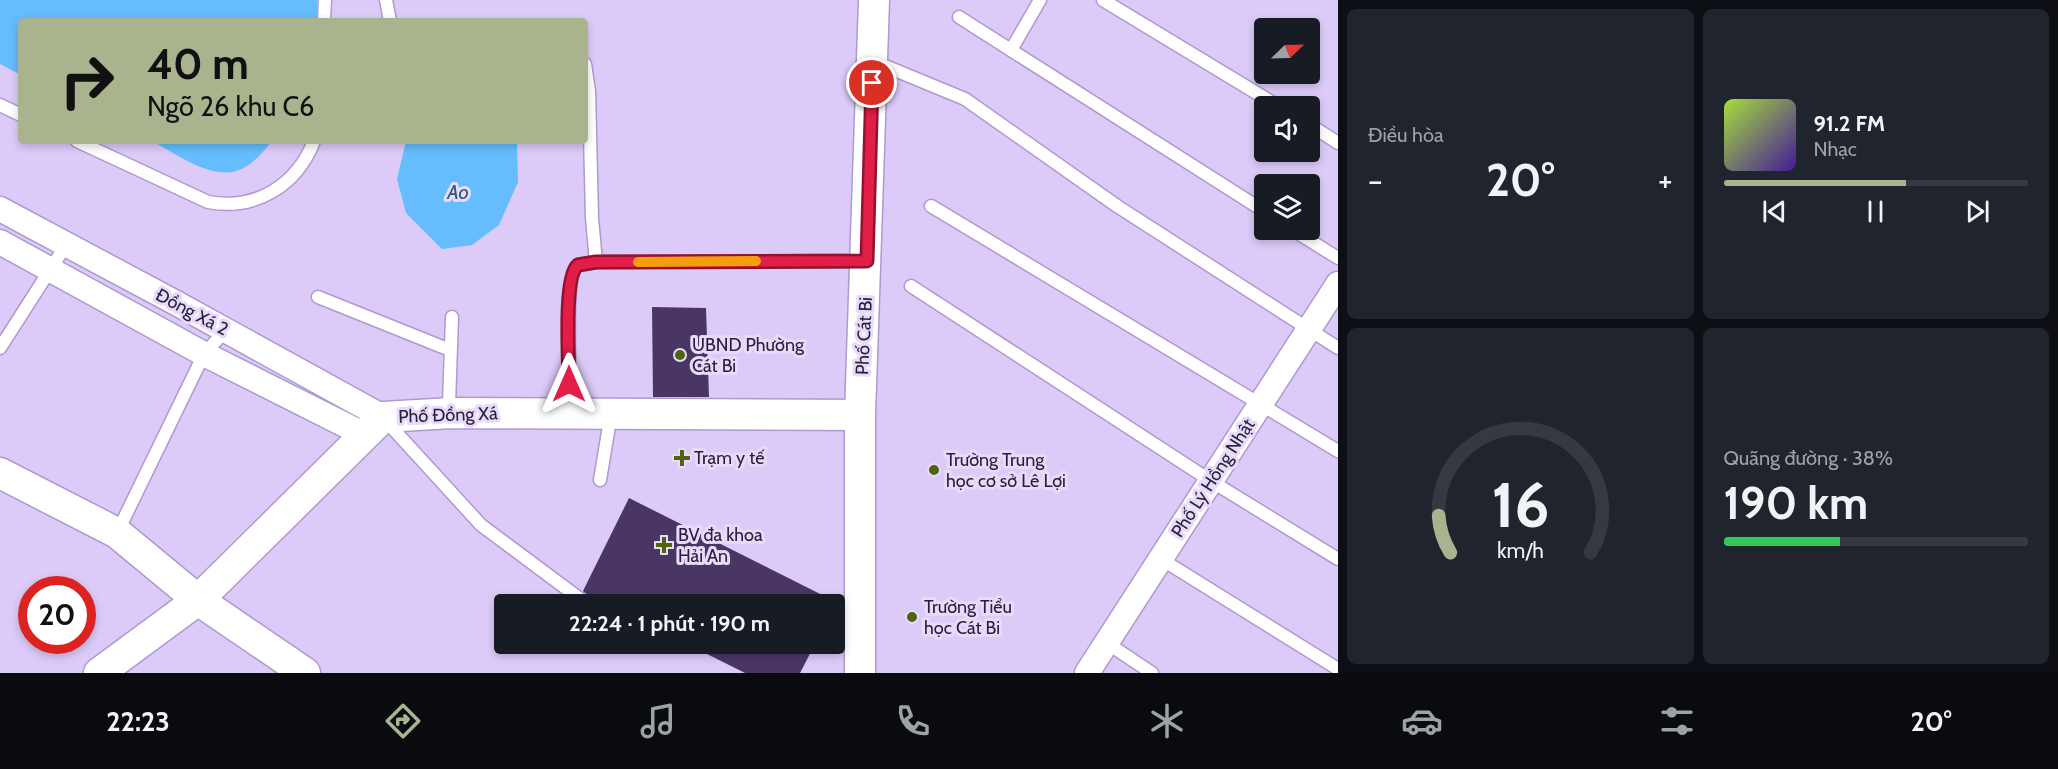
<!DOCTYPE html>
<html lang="vi">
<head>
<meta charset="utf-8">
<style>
	:root { --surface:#171b24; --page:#20242c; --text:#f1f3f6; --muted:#9ea1a6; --line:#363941; --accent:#a9b38e }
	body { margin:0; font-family:Cabin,sans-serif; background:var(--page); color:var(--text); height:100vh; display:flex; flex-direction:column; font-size:22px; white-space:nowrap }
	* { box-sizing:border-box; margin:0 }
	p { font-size:20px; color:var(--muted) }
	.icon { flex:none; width:33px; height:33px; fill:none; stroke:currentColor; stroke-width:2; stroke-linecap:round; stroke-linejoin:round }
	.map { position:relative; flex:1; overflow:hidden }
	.drawer { display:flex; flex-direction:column; gap:9px; padding:9px; background:#0d0f14; width:720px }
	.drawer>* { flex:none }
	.guide { position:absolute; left:18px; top:18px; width:570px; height:126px; border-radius:6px; box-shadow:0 3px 9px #0003; background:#a9b38e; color:#111; overflow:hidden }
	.needle { width:39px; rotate:67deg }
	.controls { position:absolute; left:1254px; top:18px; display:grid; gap:12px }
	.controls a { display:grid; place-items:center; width:66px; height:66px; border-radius:6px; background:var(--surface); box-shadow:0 3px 9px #0003; font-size:30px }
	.speed { position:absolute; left:18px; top:576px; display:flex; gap:12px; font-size:30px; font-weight:700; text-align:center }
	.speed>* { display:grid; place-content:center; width:78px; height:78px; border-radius:50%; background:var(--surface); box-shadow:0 3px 9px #0003; line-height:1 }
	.speed .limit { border:9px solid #d22; background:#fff; color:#111 }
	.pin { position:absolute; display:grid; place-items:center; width:51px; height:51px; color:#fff; margin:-26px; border:3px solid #fff; border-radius:50%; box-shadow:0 2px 6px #0007 }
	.me { position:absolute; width:66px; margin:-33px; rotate:0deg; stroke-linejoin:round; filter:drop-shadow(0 0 4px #0008) }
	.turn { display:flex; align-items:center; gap:21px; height:126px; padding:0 30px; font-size:27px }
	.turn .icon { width:78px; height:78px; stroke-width:2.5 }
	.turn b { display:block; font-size:42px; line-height:51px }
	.big { font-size:45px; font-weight:700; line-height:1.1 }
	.drawer .tile { flex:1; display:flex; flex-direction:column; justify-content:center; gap:9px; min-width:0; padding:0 21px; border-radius:9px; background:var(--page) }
	.drawer .dial { align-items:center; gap:0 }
	.dial svg { height:156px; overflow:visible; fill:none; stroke:var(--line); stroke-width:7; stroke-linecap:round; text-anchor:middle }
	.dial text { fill:var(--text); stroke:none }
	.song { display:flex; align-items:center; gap:18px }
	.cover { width:72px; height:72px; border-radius:9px; background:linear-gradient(135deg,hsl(80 70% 55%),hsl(260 70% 35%)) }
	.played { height:6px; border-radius:3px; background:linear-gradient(90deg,var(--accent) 60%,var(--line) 60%) }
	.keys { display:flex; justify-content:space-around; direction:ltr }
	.heat { display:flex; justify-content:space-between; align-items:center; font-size:33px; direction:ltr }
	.charge { height:9px; border-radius:4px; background:linear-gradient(90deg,#34c759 38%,var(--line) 0) }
	.drawer .tiles { flex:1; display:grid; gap:9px; grid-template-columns:repeat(2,1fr) }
	.trip { position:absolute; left:494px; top:594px; width:351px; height:60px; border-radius:6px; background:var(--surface); box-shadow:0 3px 9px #0003; font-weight:700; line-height:60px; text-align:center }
	.dock { display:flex; height:96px; justify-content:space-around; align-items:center; background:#090b0e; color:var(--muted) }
	.dock .icon { width:42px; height:42px }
	.dock .on { color:var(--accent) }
	.dock b { font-size:27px; color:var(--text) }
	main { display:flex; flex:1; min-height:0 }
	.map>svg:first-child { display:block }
	.water { fill:#65bdfe }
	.building { fill:#4a3665 }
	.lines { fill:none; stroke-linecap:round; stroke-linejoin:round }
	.service-casing { stroke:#af99d0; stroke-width:15 }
	.minor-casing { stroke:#af99d0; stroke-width:27 }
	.tertiary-casing { stroke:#af99d0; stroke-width:33 }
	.service { stroke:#fff; stroke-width:12 }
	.minor { stroke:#fff; stroke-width:24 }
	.tertiary { stroke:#fff; stroke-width:30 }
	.route-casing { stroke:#92132f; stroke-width:15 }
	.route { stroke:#e11d48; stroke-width:10 }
	.slow { stroke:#f59e0b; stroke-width:10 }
	.poi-dot { fill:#50640f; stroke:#e7dafd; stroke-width:2 }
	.labels { text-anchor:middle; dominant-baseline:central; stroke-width:6; stroke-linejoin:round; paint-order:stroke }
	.street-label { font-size:18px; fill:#2a2137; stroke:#e7dafd }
	.poi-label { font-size:18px; fill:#2a2137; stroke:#e7dafd; text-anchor:start }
	.water-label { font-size:20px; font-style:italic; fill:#295879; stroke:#e7dafd }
</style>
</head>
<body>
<main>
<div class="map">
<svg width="1338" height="673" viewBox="0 0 1338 673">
	<rect width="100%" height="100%" fill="#dccbf8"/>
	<path class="water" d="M0 0H317V21H21V75L0 64Z
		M152 141H272C263 152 251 167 236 171 209 179 175 153 152 141Z
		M406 141H517L518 182 499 225 472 245 442 249 406 213 397 179Z"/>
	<path class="building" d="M652 307 706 308 709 397H653Z
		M629 498 840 604H609L585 593 583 591Z
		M687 644H815L800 673H745Z"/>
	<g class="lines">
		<g class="service-casing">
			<path id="service" d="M386 0 390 21
				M1103 0 1278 106
				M959 17 1264 211
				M324 21 325 0
				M1011 50 1040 0
				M873 61 965 99 1117 206 1338 348
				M585 64 589 91 592 218 596 262 866 261
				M0 105 21 115
				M1310 125 1338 143
				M77 141 208 202C256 211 297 185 314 141
				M931 206 1338 451
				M1293 230 1338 258
				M911 286 1211 481 1338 559
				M318 297 450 350
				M0 348 66 245
				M451 412 449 404 452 317
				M565 413C566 403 568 394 569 385 571 363 563 276 578 265L596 262
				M385 420 481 525 587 604
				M600 480 611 414
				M117 533 204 354 226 330
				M1161 559 1338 669
				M1107 643 1152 673"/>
		</g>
		<g class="minor-casing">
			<path id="minor" d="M0 209 176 303 383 417
				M0 242 204 354 365 435
				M1087 673 1338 284"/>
		</g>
		<g class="tertiary-casing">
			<path id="tertiary" d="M0 473 117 533 198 600 305 673
				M99 673 198 600 383 417 452 413 860 415
				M860 673V415L874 0"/>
		</g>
		<use href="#service" class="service"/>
		<use href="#minor" class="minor"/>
		<use href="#tertiary" class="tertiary"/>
	</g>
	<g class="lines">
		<g class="route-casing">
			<path id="route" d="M569 384C569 363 563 276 578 265L596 262 867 261 872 83"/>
		</g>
		<use href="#route" class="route"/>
		<path class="slow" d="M638 262 756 261"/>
	</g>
	<g class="poi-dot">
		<circle cx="680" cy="355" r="6"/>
		<path d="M679 449h6v6h6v6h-6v6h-6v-6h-6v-6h6z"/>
		<circle cx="934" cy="470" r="6"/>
		<path d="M661 536h6v6h6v6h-6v6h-6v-6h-6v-6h6z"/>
		<circle cx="912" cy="617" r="6"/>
	</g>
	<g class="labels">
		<g class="street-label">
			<text transform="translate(192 312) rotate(28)">Đồng Xá 2</text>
			<text transform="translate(864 336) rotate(-87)">Phố Cát Bi</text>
			<text transform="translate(448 415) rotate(-2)">Phố Đồng Xá</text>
			<text transform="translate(1213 478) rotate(-57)">Phố Lý Hồng Nhật</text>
		</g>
		<g class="poi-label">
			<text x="692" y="345">UBND Phường<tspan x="692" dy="21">Cát Bi</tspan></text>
			<text x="694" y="458">Trạm y tế</text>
			<text x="946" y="460">Trường Trung<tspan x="946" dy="21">học cơ sở Lê Lợi</tspan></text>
			<text x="678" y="535">BV đa khoa<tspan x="678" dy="21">Hải An</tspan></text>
			<text x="924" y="607">Trường Tiểu<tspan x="924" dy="21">học Cát Bi</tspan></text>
		</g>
		<g class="water-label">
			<text x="458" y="192">Ao</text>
		</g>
	</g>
</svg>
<div class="controls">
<a><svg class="needle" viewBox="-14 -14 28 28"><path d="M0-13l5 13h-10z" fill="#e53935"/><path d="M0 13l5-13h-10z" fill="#9ea1a6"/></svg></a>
<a><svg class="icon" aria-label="sound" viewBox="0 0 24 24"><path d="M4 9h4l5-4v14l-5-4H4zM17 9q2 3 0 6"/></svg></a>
<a><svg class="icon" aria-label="layers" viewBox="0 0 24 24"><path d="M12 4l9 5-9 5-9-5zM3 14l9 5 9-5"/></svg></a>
</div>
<div class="speed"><div class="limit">20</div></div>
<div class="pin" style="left:872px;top:83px;background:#d93025"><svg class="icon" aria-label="arrive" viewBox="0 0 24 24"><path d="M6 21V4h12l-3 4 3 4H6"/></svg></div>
<svg class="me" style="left:569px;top:384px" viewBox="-20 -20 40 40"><path d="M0-17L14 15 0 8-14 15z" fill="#e11d48" stroke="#fff" stroke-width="4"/></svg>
<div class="trip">22:24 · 1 phút · 190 m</div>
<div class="guide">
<div class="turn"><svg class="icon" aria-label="right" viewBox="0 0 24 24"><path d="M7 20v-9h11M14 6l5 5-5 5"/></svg><div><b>40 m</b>Ngõ 26 khu C6</div></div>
</div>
</div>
<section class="drawer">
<div class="tiles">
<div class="tile"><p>Điều hòa</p>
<div class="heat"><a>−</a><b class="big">20°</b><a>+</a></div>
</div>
<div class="tile">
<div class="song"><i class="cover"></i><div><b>91.2 FM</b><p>Nhạc</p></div></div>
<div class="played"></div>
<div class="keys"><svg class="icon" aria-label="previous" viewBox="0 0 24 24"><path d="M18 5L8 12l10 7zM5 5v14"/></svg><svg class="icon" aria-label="pause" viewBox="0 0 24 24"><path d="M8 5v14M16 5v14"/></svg><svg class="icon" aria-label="next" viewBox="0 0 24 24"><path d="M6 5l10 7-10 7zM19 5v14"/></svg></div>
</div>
<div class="tile dial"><svg viewBox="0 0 100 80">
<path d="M14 69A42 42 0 1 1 86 69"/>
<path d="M14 69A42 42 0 0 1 8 50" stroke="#a9b38e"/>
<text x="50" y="56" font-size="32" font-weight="700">16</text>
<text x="50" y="72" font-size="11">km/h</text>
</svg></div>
<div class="tile"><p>Quãng đường · 38%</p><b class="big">190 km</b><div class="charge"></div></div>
</div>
</section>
</main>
<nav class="dock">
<b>22:23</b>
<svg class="icon on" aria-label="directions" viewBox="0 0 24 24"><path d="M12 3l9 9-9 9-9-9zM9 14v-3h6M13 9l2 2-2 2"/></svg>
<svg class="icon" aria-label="music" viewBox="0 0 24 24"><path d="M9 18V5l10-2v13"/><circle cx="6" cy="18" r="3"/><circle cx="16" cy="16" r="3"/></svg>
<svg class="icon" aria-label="phone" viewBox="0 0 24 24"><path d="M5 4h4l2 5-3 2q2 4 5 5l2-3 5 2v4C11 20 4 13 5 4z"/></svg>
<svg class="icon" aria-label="climate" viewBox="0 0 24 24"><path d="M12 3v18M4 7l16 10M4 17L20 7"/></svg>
<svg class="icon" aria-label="car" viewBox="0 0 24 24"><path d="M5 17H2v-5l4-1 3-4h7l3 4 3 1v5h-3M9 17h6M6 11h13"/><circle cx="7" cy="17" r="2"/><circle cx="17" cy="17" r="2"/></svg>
<svg class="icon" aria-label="filters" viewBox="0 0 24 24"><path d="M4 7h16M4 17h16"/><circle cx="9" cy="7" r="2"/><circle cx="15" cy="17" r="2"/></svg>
<b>20°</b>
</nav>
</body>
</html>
